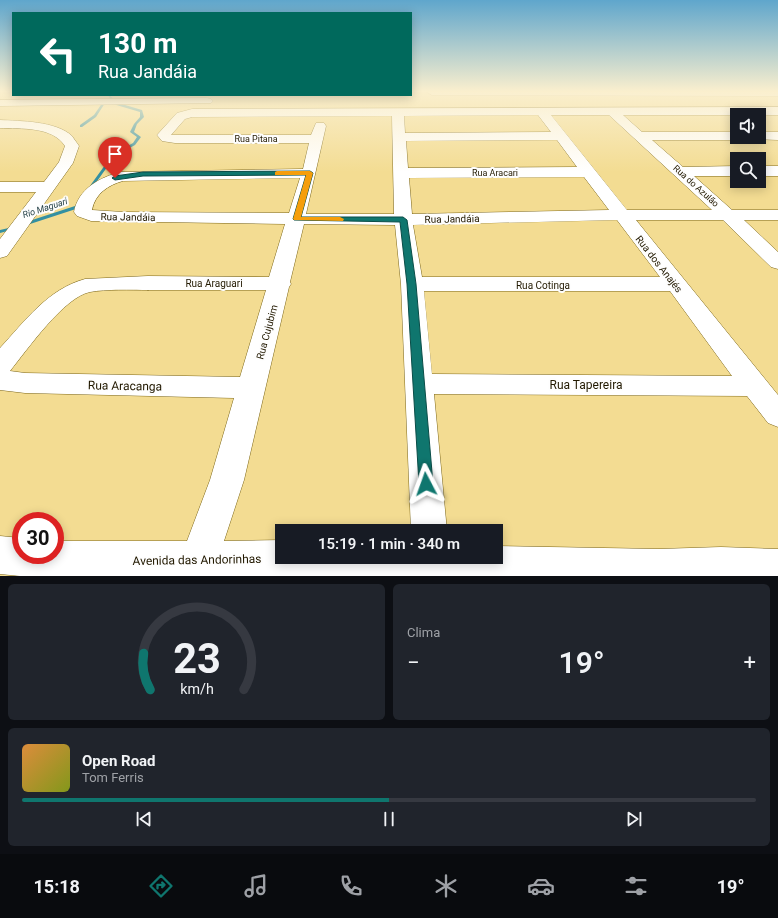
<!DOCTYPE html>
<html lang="pt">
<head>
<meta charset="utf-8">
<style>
	:root { --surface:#171b24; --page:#20242c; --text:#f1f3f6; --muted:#9ea1a6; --line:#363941; --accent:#0f766e }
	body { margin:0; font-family:Roboto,sans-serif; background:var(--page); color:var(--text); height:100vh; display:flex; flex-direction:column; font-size:15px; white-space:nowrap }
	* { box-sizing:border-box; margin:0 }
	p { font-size:13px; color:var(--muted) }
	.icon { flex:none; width:22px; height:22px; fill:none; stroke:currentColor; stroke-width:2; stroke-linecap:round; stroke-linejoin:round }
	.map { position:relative; height:576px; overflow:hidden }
	.details { display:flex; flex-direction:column; gap:8px; padding:8px; background:#0d0f14; flex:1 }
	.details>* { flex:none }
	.guide { position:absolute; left:12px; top:12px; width:400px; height:84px; border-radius:0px; box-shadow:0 2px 10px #0003; background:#00695c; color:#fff; overflow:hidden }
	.fabs { position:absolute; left:730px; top:108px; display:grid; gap:8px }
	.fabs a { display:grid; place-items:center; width:36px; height:36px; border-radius:0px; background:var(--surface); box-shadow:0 2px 10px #0003; font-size:20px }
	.speed { position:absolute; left:12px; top:512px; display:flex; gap:8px; font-size:20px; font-weight:700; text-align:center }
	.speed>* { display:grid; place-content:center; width:52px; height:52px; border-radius:50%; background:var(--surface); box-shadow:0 2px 10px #0003; line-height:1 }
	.speed .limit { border:6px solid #d22; background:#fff; color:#111 }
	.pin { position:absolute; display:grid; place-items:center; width:34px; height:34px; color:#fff; margin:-41px -17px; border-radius:50% 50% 50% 0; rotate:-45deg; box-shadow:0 0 4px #0007 }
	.pin .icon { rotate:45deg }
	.me { position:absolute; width:44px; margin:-22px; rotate:356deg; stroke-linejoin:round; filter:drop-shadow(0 0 3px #0008) }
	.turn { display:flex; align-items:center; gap:14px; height:84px; padding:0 20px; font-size:18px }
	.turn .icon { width:52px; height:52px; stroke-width:2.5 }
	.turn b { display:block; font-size:28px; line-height:34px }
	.big { font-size:30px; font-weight:600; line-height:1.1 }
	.details .widget { flex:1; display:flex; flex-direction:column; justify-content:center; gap:6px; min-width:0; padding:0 14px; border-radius:6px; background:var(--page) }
	.details .dial { align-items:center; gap:0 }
	.dial svg { height:104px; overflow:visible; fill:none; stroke:var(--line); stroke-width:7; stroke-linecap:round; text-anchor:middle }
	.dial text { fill:var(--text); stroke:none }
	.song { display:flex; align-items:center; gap:12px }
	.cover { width:48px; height:48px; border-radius:6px; background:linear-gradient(135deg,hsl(30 70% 55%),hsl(70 70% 35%)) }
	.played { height:4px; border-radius:2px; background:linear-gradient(90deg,var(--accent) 50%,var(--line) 50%) }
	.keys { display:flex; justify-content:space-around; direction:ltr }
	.heat { display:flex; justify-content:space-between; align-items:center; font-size:22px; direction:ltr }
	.details .tiles { flex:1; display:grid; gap:8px; grid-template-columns:1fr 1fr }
	.widget:last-child { grid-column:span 2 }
	.trip { position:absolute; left:275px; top:524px; width:228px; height:40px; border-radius:0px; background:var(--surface); box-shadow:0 2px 10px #0003; font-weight:600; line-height:40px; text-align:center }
	.tab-bar { display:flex; height:64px; justify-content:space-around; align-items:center; background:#090b0e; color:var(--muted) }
	.tab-bar .icon { width:28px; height:28px }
	.tab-bar .active { color:var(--accent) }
	.tab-bar b { font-size:18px; color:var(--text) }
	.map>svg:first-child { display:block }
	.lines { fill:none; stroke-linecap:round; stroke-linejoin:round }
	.stream { fill:#3390a2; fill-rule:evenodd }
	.minor-casing { stroke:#7d6719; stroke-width:1 }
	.minor { fill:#fff; fill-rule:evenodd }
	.route { fill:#0f766e; stroke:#0a4d48 }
	.slow { fill:#f59e0b }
	.labels { text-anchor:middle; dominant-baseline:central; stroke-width:4; stroke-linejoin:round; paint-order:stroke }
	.far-street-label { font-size:9px; fill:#221900; stroke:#fefefe }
	.far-water-label { font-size:9px; font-style:italic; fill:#203d43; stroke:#fefefe }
	.street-label { font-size:10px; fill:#221900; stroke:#fefefe }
	.near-street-label { font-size:12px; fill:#221900; stroke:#fefefe }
</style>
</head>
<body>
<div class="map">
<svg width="778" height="576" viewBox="0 0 778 576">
	<rect width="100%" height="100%" fill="#f3dc92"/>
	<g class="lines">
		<path class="stream" d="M108 95H110L115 102 142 110 144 117 137 124 134 132 141 137 135 145 115 156 90 191H89L87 190 113 154 133 143 137 137 130 132 134 124 140 117V112L113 104Z
			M105 99 107 100 96 117 82 127H80V125L94 115Z
			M78 202H80L82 203 79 208 27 225H23V223L75 206Z
			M13 227H15V229L0 233V230Z"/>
		<g class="minor-casing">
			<path id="minor" d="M427 92H778V96L432 95Z
				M207 98 211 99 213 101 211 103 0 106V100Z
				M778 107V115H623L642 132H737V137H743L737 140H652L683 167 737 166V176H694L732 210H778V220H744L778 252V269L771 267 723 220H636L778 395V427L768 423 747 396 434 394 447 531H411L401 284 395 225 304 224 290 282 291 284 289 287 244 480 224 541 282 540V557H496V546L659 549 721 547 778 549V576H20L0 574V536L21 538V555H55V541H187L210 480 234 398 25 393 0 390V348C25 321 48 289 85 279L148 276 269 277 285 224 91 221 77 216 74 212C78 189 100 177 121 172L303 169 309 143H175L162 141 157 135 177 113 192 109ZM538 115 551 132 405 133 404 116ZM551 115H609L712 210H627ZM392 116 394 214H306L326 126 324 123H316L311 135H171L185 119 192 117ZM557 140 577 167 408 168 406 141ZM584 177 609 210 412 214 409 178ZM300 178 289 213 123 212 92 210C95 194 108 185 123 181ZM617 220 660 277H422L413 225ZM148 290H266L240 377 25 373 10 371C27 350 64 297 90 292 107 289 130 290 148 290ZM424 291H670L732 376 432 374Z
				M0 120C20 121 56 121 72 136 74 139 77 143 79 146L73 163 7 256 0 258V239L36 192H0V182H44L59 162 65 146C52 126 21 129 0 128Z
				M759 132H778V140L754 139 753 137H759Z
				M759 166H778V176H759Z"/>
		</g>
		<use href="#minor" class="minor"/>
	</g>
	<linearGradient id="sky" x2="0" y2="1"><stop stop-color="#5fa6cc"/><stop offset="0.53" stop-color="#faefce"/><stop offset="1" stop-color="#faefce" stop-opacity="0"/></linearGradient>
	<rect width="778" height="172" fill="url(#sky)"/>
	<path class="route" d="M310 171 313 173 301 217H403L407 220 416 284 433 484 431 489 426 491 421 489 419 484 407 284 400 222 294 220 293 219 306 175 143 176 115 180 112 178 115 176 143 172Z"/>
	<path class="slow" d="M277 171H310L313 173 301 217H340L344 219 343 221 294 220 293 219 306 175H275V172Z"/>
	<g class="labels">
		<g class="far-street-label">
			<text x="256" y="139">Rua Pitana</text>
			<text x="495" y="173">Rua Aracari</text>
			<text transform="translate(696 186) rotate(42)">Rua do Azulão</text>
		</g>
		<g class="far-water-label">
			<text transform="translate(45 208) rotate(-18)">Rio Maguari</text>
		</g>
		<g class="street-label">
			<text transform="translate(128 217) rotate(1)">Rua Jandáia</text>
			<text transform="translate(452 219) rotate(-1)">Rua Jandáia</text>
			<text transform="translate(659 264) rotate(52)">Rua dos Anajés</text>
			<text x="214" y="283">Rua Araguari</text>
			<text x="543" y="285">Rua Cotinga</text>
			<text transform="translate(267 332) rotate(-75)">Rua Cujubim</text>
		</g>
		<g class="near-street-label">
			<text x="586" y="385">Rua Tapereira</text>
			<text transform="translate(125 386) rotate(1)">Rua Aracanga</text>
			<text transform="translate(197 560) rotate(-1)">Avenida das Andorinhas</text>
		</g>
	</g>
</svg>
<div class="fabs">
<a><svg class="icon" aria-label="sound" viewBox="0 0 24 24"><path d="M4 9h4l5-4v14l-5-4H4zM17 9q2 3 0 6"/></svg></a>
<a><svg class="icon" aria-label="search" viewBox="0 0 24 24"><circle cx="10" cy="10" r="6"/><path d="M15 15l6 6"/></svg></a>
</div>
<div class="speed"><div class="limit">30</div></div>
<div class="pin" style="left:115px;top:178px;background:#d93025"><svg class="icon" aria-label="arrive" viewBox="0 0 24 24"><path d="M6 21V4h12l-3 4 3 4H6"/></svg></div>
<svg class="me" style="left:426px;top:484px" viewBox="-20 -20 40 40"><path d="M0-17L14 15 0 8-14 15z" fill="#0f766e" stroke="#fff" stroke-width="4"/></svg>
<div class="trip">15:19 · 1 min · 340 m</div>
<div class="guide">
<div class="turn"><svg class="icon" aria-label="left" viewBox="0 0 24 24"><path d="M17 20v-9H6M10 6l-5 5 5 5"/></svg><div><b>130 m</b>Rua Jandáia</div></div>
</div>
</div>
<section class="details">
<div class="tiles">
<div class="widget dial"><svg viewBox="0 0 100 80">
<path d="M14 69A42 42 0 1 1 86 69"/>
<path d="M14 69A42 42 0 0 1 9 41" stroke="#0f766e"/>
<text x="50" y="56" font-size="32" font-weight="700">23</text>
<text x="50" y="72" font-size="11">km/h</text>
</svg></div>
<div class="widget"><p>Clima</p>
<div class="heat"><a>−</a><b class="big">19°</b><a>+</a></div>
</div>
<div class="widget">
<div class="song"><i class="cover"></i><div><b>Open Road</b><p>Tom Ferris</p></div></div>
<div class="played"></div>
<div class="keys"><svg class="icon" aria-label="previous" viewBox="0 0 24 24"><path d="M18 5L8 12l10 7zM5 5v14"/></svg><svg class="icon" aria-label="pause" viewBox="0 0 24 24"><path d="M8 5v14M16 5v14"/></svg><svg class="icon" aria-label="next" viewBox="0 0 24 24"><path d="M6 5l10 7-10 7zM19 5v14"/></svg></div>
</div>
</div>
</section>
<nav class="tab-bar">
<b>15:18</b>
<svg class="icon active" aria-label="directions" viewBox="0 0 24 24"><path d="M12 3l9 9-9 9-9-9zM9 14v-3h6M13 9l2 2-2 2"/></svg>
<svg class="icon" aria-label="music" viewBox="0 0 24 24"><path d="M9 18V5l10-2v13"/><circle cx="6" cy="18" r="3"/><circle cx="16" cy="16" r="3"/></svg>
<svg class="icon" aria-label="phone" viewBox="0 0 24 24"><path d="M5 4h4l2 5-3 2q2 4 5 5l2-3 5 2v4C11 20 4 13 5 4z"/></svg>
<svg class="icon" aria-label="climate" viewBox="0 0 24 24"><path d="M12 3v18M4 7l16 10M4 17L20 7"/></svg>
<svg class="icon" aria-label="car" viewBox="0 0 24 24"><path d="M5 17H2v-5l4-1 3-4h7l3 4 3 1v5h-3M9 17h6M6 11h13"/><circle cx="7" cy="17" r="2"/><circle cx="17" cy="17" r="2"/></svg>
<svg class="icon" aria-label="filters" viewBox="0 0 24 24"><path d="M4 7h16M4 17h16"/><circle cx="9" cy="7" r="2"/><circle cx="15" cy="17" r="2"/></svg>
<b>19°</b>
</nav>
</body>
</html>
